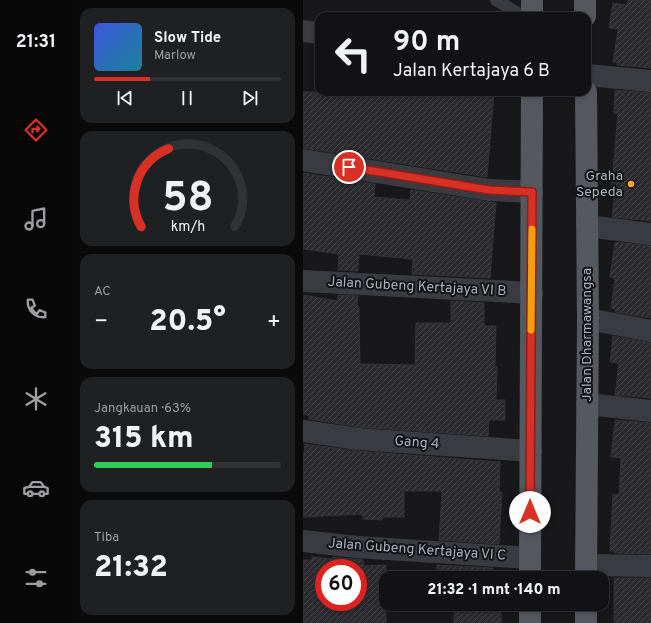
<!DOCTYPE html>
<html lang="id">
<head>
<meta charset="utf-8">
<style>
	:root { --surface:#121214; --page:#1f2022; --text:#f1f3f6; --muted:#9c9ea0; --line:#313234; --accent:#d93025 }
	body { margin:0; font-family:Overpass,sans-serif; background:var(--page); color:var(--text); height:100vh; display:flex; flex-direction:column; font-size:15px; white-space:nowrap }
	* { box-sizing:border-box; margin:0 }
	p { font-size:13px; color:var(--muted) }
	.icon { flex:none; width:22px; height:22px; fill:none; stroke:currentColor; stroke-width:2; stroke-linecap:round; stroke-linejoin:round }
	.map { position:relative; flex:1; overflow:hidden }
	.sheet { display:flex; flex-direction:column; gap:8px; padding:8px; background:#0a0a0b; width:231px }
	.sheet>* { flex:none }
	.guide { position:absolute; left:12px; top:12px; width:276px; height:84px; border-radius:12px; box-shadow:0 2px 6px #0003,0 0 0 1px var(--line); background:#121214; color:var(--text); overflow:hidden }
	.speed { position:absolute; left:12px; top:559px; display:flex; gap:8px; font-size:20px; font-weight:700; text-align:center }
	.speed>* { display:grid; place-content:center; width:52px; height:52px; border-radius:50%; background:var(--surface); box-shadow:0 2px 6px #0003,0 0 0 1px var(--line); line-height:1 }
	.speed .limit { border:6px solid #d22; background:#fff; color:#111 }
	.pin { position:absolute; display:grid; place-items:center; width:34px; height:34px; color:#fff; margin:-17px; border:2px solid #fff; border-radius:50%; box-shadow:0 1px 4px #0007 }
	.me { position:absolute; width:44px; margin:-22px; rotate:0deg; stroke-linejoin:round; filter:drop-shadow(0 0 3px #0008) }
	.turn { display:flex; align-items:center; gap:14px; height:84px; padding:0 12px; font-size:18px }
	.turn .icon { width:52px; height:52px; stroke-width:2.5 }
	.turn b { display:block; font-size:28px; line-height:34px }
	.big { font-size:30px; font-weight:800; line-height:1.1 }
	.sheet .card { flex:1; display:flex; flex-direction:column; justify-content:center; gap:6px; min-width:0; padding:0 14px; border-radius:12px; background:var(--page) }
	.sheet .dial { align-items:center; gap:0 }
	.dial svg { height:104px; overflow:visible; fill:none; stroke:var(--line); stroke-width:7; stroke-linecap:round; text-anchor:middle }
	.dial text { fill:var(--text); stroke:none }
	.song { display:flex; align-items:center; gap:12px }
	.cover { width:48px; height:48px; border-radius:6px; background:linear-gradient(135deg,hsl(230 70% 55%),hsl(190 70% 35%)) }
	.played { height:4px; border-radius:2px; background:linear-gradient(90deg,var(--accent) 30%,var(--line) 30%) }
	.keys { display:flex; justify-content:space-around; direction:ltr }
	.heat { display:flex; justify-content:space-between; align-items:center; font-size:22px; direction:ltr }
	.charge { height:6px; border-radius:3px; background:linear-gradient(90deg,#34c759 63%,var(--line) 0) }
	.trip { position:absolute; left:76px; top:571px; width:230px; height:40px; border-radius:12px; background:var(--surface); box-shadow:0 2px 6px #0003,0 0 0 1px var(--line); font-weight:800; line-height:40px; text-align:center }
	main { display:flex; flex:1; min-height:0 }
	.tabs { display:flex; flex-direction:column; width:72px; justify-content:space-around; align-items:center; background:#070708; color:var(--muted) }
	.tabs .icon { width:28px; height:28px }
	.tabs .current { color:var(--accent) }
	.tabs b { font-size:18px; color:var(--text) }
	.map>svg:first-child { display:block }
	.building { fill:url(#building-hatch); stroke:#323237; fill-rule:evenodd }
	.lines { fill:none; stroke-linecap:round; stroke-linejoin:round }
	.lane { stroke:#393b40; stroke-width:12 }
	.street { stroke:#393b40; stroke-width:22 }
	.primary { stroke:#55585f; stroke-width:22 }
	.route-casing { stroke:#8d1f18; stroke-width:10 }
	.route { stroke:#d93025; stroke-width:7 }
	.slow { stroke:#f59e0b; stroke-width:7 }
	.poi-dot { fill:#fea72d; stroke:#131316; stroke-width:1.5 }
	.labels { text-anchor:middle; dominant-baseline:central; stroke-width:4; stroke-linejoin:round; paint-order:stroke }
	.poi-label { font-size:14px; fill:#aab0bb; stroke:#131316; text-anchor:end }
	.street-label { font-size:14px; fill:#aab0bb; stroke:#131316 }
</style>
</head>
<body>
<main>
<nav class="tabs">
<b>21:31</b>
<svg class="icon current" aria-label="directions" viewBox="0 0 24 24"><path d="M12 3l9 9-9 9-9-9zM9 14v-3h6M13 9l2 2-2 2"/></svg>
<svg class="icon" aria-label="music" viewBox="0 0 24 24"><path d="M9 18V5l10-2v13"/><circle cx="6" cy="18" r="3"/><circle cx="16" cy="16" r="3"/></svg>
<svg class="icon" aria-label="phone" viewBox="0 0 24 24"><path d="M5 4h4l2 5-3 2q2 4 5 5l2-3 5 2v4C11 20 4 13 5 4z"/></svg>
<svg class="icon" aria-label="climate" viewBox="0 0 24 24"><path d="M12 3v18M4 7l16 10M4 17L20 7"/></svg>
<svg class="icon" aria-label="car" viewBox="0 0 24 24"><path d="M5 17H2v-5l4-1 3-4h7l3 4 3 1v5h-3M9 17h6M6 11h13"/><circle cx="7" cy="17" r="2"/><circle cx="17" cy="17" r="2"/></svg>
<svg class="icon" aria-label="filters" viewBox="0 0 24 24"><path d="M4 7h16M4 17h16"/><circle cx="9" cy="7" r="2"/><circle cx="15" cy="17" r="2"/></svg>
</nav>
<section class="sheet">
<div class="card">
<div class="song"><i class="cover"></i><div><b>Slow Tide</b><p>Marlow</p></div></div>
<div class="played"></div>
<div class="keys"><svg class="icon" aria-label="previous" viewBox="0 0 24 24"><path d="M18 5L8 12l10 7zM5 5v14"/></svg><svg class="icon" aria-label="pause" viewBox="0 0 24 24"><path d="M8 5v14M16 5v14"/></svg><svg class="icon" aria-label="next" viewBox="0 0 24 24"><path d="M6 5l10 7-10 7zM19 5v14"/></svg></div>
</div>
<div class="card dial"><svg viewBox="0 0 100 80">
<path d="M14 69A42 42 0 1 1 86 69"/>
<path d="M14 69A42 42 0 0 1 35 9" stroke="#d93025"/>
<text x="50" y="56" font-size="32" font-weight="700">58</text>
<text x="50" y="72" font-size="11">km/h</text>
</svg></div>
<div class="card"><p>AC</p>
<div class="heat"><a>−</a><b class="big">20.5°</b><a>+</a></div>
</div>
<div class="card"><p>Jangkauan · 63%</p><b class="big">315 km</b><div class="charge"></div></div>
<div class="card"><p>Tiba</p><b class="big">21:32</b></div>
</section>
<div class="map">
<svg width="348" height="623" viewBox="0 0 348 623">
	<defs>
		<pattern id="building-hatch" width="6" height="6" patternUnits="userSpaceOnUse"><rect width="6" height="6" fill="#2b2b2f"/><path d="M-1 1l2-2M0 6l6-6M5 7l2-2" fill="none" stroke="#47474b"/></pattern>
	</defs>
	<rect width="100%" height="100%" fill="#18181b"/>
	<path class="building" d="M325 0H348V68L314 65V62H310L315 29 306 28 310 3 324 5Z
		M312 90 348 93V221L309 217 312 193 308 192 315 113H311Z
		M0 92H191L184 177 0 148Z
		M0 173 72 184 71 197 107 200 108 190 193 203 187 278 109 274 110 259 56 254 55 271 35 270 36 254 0 249Z
		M312 242 348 246V318L312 312 313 309 308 308 312 278 307 277Z
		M0 295 34 301 35 295 55 296 54 306H56L57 364 112 365 113 323H148V301L181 303V326H193L192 367H194L193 400H202V420H186L185 436 56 427 6 419V416L0 414Z
		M310 336 348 343V398L312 395 316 363 307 362Z
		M312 420 348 423V554L312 553V551H307L310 494 316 495 318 458 308 457Z
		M2 444 54 451 197 462 196 492H199L196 544 136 540 139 491H101V517H79V520L60 519V514L0 517V461Z
		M9 557 30 559V557L60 560 61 566 83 565V623H0V560H9ZM21 568H55V602H21Z
		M134 565 190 568V578H134Z
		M311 578H348V623H311Z
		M151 604H190V606H198V623H151Z"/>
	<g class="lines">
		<path class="lane" d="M193 0 220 16"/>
		<path class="street" d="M0 31 16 33
			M284 75 348 81
			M0 160 186 190 229 192
			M284 226 348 234
			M0 281 229 293
			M285 319 348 331
			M284 404 348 411
			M0 431 55 439 228 451
			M0 541 53 547 227 558
			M283 565 348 566"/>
		<path class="primary" d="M229 0V16
			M282 0V16
			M227 578 229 92
			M283 578 285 319 283 92
			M227 604V623
			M283 623V604"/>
	</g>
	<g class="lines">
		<g class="route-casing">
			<path id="route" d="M46 167 186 190 229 192 227 512"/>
		</g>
		<use href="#route" class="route"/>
		<path class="slow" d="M228 330 229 229"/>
	</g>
	<circle class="poi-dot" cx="328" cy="184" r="4"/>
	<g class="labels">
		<g class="poi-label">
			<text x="320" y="176">Graha<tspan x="320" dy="16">Sepeda</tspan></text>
		</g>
		<g class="street-label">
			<text transform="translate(114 287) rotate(3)">Jalan Gubeng Kertajaya VI B</text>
			<text transform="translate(284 335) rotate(-90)">Jalan Dharmawangsa</text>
			<text transform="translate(114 443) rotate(4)">Gang 4</text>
			<text transform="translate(114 550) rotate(4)">Jalan Gubeng Kertajaya VI C</text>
		</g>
	</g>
</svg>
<div class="speed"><div class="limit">60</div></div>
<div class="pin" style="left:46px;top:167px;background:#d93025"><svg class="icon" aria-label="arrive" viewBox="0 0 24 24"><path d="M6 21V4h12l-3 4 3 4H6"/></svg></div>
<svg class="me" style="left:227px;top:512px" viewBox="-20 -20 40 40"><circle r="19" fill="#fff"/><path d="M0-13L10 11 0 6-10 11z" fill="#d93025"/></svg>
<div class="trip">21:32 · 1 mnt · 140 m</div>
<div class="guide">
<div class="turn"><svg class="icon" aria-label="left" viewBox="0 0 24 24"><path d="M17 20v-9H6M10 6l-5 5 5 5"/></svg><div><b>90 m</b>Jalan Kertajaya 6 B</div></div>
</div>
</div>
</main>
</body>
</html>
